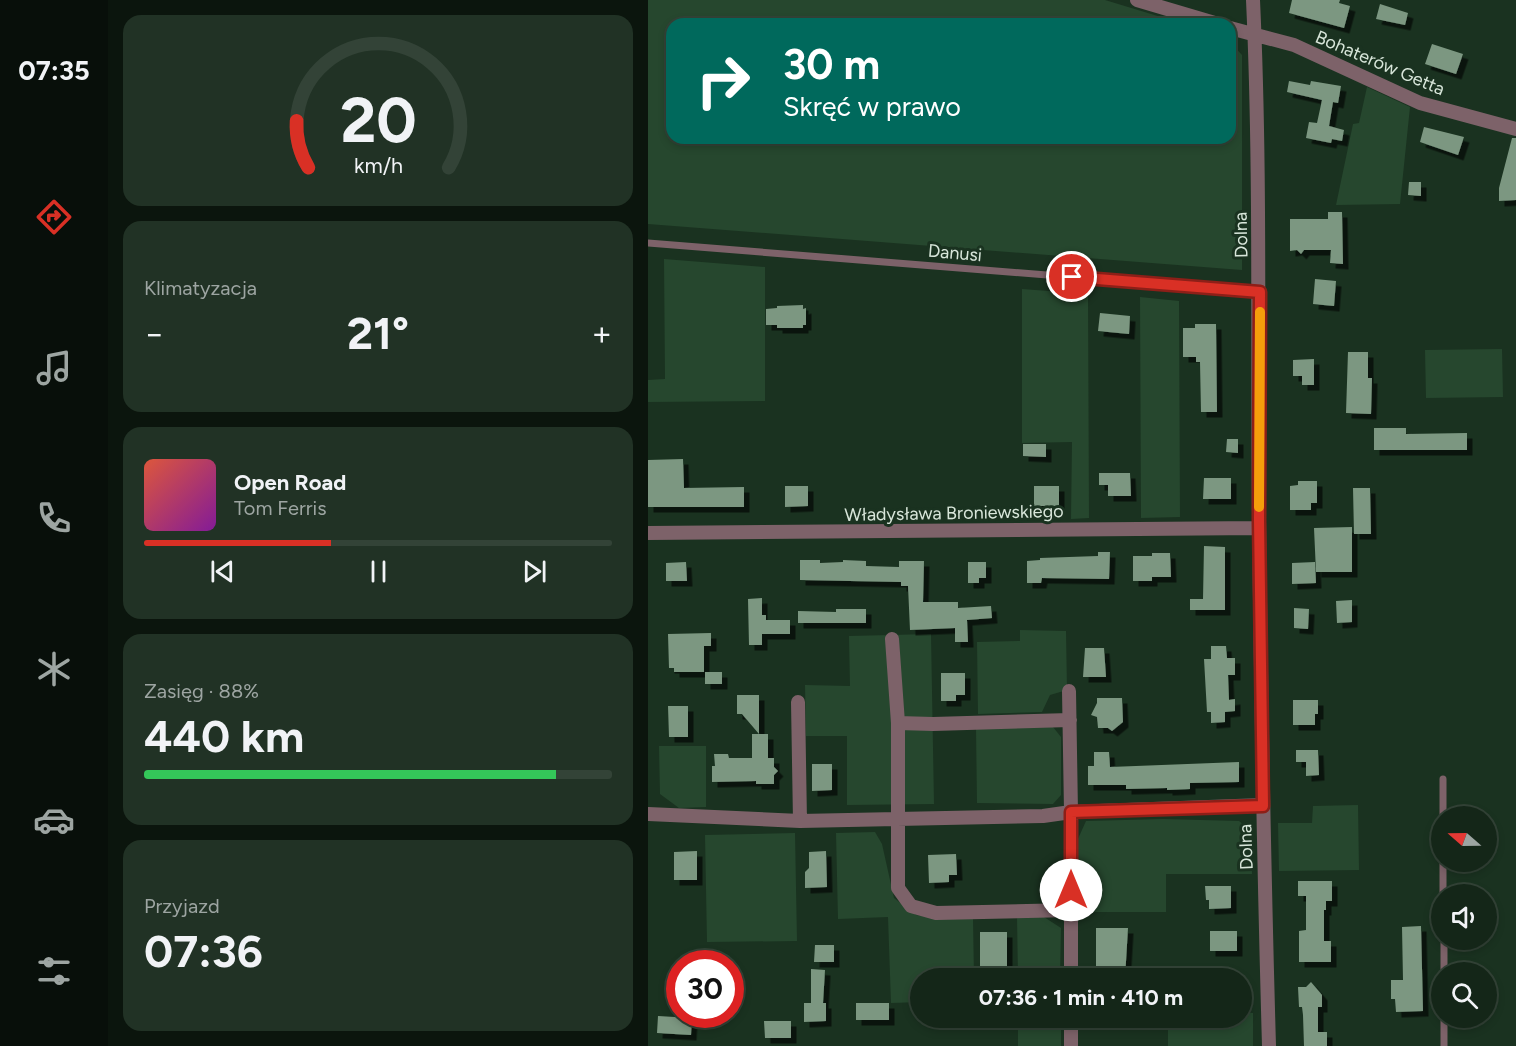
<!DOCTYPE html>
<html lang="pl">
<head>
<meta charset="utf-8">
<style>
	:root { --surface:#142618; --page:#213225; --text:#f1f3f6; --muted:#9da5a2; --line:#334337; --accent:#d93025 }
	body { margin:0; font-family:Figtree,sans-serif; background:var(--page); color:var(--text); height:100vh; display:flex; flex-direction:column; font-size:22px; white-space:nowrap }
	* { box-sizing:border-box; margin:0 }
	p { font-size:20px; color:var(--muted) }
	.icon { flex:none; width:33px; height:33px; fill:none; stroke:currentColor; stroke-width:2; stroke-linecap:round; stroke-linejoin:round }
	.map { position:relative; flex:1; overflow:hidden }
	.drawer { display:flex; flex-direction:column; gap:15px; padding:15px; background:#0b150d; width:540px }
	.drawer>* { flex:none }
	.hud { position:absolute; left:18px; top:18px; width:570px; height:126px; border-radius:18px; box-shadow:0 3px 9px #0003,0 0 0 2px var(--line); background:#00695c; color:#fff; overflow:hidden }
	.needle { width:39px; rotate:290deg }
	.controls { position:absolute; left:783px; top:806px; display:grid; gap:12px }
	.controls a { display:grid; place-items:center; width:66px; height:66px; border-radius:50%; background:var(--surface); box-shadow:0 3px 9px #0003,0 0 0 2px var(--line); font-size:30px }
	.speed { position:absolute; left:18px; top:950px; display:flex; gap:12px; font-size:30px; font-weight:700; text-align:center }
	.speed>* { display:grid; place-content:center; width:78px; height:78px; border-radius:50%; background:var(--surface); box-shadow:0 3px 9px #0003,0 0 0 2px var(--line); line-height:1 }
	.speed .limit { border:9px solid #d22; background:#fff; color:#111 }
	.pin { position:absolute; display:grid; place-items:center; width:51px; height:51px; color:#fff; margin:-26px; border:3px solid #fff; border-radius:50%; box-shadow:0 2px 6px #0007 }
	.me { position:absolute; width:66px; margin:-33px; rotate:0deg; stroke-linejoin:round; filter:drop-shadow(0 0 4px #0008) }
	.turn { display:flex; align-items:center; gap:21px; height:126px; padding:0 18px; font-size:27px }
	.turn .icon { width:78px; height:78px; stroke-width:2.5 }
	.turn b { display:block; font-size:42px; line-height:51px }
	.big { font-size:45px; font-weight:700; line-height:1.1 }
	.drawer .tile { flex:1; display:flex; flex-direction:column; justify-content:center; gap:9px; min-width:0; padding:0 21px; border-radius:18px; background:var(--page) }
	.drawer .dial { align-items:center; gap:0 }
	.dial svg { height:156px; overflow:visible; fill:none; stroke:var(--line); stroke-width:7; stroke-linecap:round; text-anchor:middle }
	.dial text { fill:var(--text); stroke:none }
	.song { display:flex; align-items:center; gap:18px }
	.cover { width:72px; height:72px; border-radius:9px; background:linear-gradient(135deg,hsl(10 70% 55%),hsl(290 70% 35%)) }
	.played { height:6px; border-radius:3px; background:linear-gradient(90deg,var(--accent) 40%,var(--line) 40%) }
	.keys { display:flex; justify-content:space-around; direction:ltr }
	.heat { display:flex; justify-content:space-between; align-items:center; font-size:33px; direction:ltr }
	.charge { height:9px; border-radius:4px; background:linear-gradient(90deg,#34c759 88%,var(--line) 0) }
	.trip { position:absolute; left:262px; top:968px; width:342px; height:60px; border-radius:30px; background:var(--surface); box-shadow:0 3px 9px #0003,0 0 0 2px var(--line); font-weight:700; line-height:60px; text-align:center }
	main { display:flex; flex:1; min-height:0 }
	.tab-bar { display:flex; flex-direction:column; width:108px; justify-content:space-around; align-items:center; background:#080f0a; color:var(--muted) }
	.tab-bar .icon { width:42px; height:42px }
	.tab-bar .selected { color:var(--accent) }
	.tab-bar b { font-size:27px; color:var(--text) }
	.map>svg:first-child { display:block }
	.green { fill:#26472e }
	.building { fill:#7c9781; filter:url(#shadow) }
	.lines { fill:none; stroke-linecap:round; stroke-linejoin:round }
	.lane { stroke:#7d6269; stroke-width:7 }
	.street { stroke:#7d6269; stroke-width:14 }
	.route-casing { stroke:#8d1f18; stroke-width:15 }
	.route { stroke:#d93025; stroke-width:10 }
	.slow { stroke:#f59e0b; stroke-width:10 }
	.labels { text-anchor:middle; dominant-baseline:central; stroke-width:6; stroke-linejoin:round; paint-order:stroke }
	.street-label { font-size:18px; fill:#d8e6da; stroke:#1a3220 }
</style>
</head>
<body>
<main>
<nav class="tab-bar">
<b>07:35</b>
<svg class="icon selected" aria-label="directions" viewBox="0 0 24 24"><path d="M12 3l9 9-9 9-9-9zM9 14v-3h6M13 9l2 2-2 2"/></svg>
<svg class="icon" aria-label="music" viewBox="0 0 24 24"><path d="M9 18V5l10-2v13"/><circle cx="6" cy="18" r="3"/><circle cx="16" cy="16" r="3"/></svg>
<svg class="icon" aria-label="phone" viewBox="0 0 24 24"><path d="M5 4h4l2 5-3 2q2 4 5 5l2-3 5 2v4C11 20 4 13 5 4z"/></svg>
<svg class="icon" aria-label="climate" viewBox="0 0 24 24"><path d="M12 3v18M4 7l16 10M4 17L20 7"/></svg>
<svg class="icon" aria-label="car" viewBox="0 0 24 24"><path d="M5 17H2v-5l4-1 3-4h7l3 4 3 1v5h-3M9 17h6M6 11h13"/><circle cx="7" cy="17" r="2"/><circle cx="17" cy="17" r="2"/></svg>
<svg class="icon" aria-label="filters" viewBox="0 0 24 24"><path d="M4 7h16M4 17h16"/><circle cx="9" cy="7" r="2"/><circle cx="15" cy="17" r="2"/></svg>
</nav>
<section class="drawer">
<div class="tile dial"><svg viewBox="0 0 100 80">
<path d="M14 69A42 42 0 1 1 86 69"/>
<path d="M14 69A42 42 0 0 1 8 45" stroke="#d93025"/>
<text x="50" y="56" font-size="32" font-weight="700">20</text>
<text x="50" y="72" font-size="11">km/h</text>
</svg></div>
<div class="tile"><p>Klimatyzacja</p>
<div class="heat"><a>−</a><b class="big">21°</b><a>+</a></div>
</div>
<div class="tile">
<div class="song"><i class="cover"></i><div><b>Open Road</b><p>Tom Ferris</p></div></div>
<div class="played"></div>
<div class="keys"><svg class="icon" aria-label="previous" viewBox="0 0 24 24"><path d="M18 5L8 12l10 7zM5 5v14"/></svg><svg class="icon" aria-label="pause" viewBox="0 0 24 24"><path d="M8 5v14M16 5v14"/></svg><svg class="icon" aria-label="next" viewBox="0 0 24 24"><path d="M6 5l10 7-10 7zM19 5v14"/></svg></div>
</div>
<div class="tile"><p>Zasięg · 88%</p><b class="big">440 km</b><div class="charge"></div></div>
<div class="tile"><p>Przyjazd</p><b class="big">07:36</b></div>
</section>
<div class="map">
<svg width="868" height="1046" viewBox="0 0 868 1046">
	<defs>
		<filter id="shadow"><feDropShadow dx="5.5" dy="5.5" stdDeviation="0" flood-color="#0009"/></filter>
	</defs>
	<rect width="100%" height="100%" fill="#1a3220"/>
	<path class="green" d="M0 0H457L536 24H24V138H582V42L594 55V270L0 224Z
		M719 87 762 107 752 204 688 205 705 124 711 123Z
		M16 259 117 267V401L0 402V380L17 379Z
		M374 289 440 294 441 518 423 519 424 442 374 443Z
		M492 297 531 301 532 517 493 518Z
		M854 349 855 397 778 398 777 350Z
		M372 630 418 631 419 690 402 695 394 712 330 714 329 642 372 641Z
		M283 634 286 804 199 805V736H158L157 685 202 686 201 636Z
		M405 727 413 737V795L405 804 329 803 328 728Z
		M58 746V807L31 808 12 794 11 746Z
		M710 805 711 870 631 871 630 823H664L665 806Z
		M515 819 591 821 603 831 604 874H518V912H429V841L438 821Z
		M227 832 234 844 246 898 268 915 294 919 325 918 326 978H273V1002L243 1003 240 917 190 919 188 833Z
		M147 833 149 941 59 942 57 835Z
		M369 917H396L413 928 412 978H370Z
		M594 1013H605V1046H520V1017H594Z
		M370 1017H413V1046H370Z"/>
	<path class="building" d="M644 0H692L691 3 702 6 696 28 641 13Z
		M732 4 760 13 757 25 728 19Z
		M784 44 815 54 808 74 777 64Z
		M641 81 662 85 663 81 693 86 690 103 685 102 681 126 696 130 694 141 684 139 683 143 658 138 661 122 669 123 674 100 639 92Z
		M776 127 816 137 810 155 772 142Z
		M864 138H868V200L851 201V188Z
		M761 182H773V196L760 195Z
		M680 212H694L695 264 682 263 683 250H656L653 254 649 250 642 251V219H680Z
		M667 279 688 281 686 306 665 304Z
		M155 305V309L158 308V325H155V328H129V325H118V309L129 308V306Z
		M452 313 482 316 481 334 450 331Z
		M547 324H568L569 412H553L552 362H548V357H535V328H547Z
		M700 352H720V378H724L723 414 698 413Z
		M666 359V385H654V376H645V360Z
		M726 428H758V434L819 433V450H726Z
		M579 439H590V453L578 452Z
		M375 444H398V457L375 456Z
		M35 459 36 488 96 487V507H0V460Z
		M451 473H482L483 496H460V485H451Z
		M556 478H583V499H555Z
		M650 481H669V503H663V510H642V486L650 485Z
		M137 486H160V506L137 507Z
		M386 486H411V506H386Z
		M705 488H722L723 534H706Z
		M704 527V572H668L666 528Z
		M556 546 577 547V610H542V599H555Z
		M450 552H462L461 579 394 578 393 583H379V561L392 560V558L450 556Z
		M504 553H522L523 577H504V581H485V556H504Z
		M152 560H172V563L195 562V560L218 561V566L251 567V561H276L275 602H310V608L343 606 344 618 319 620 320 642H307V628L262 630 260 586H253V582L152 580Z
		M38 562 39 581H18V563Z
		M320 562H338V578H331V583H320Z
		M667 562 668 583 644 584V563Z
		M114 598V615H118V620H142V634H114V645H101L100 599Z
		M704 600V622L689 623 688 601Z
		M646 608 661 609 660 629 646 628Z
		M188 609H218V623H150V611L188 612Z
		M63 633V646H56V672H26V668H21L20 634Z
		M563 646H578L579 658H587V675H580L581 700 587 699V711L577 712V722L563 723V712H559L556 659H563Z
		M437 648H456L458 677H435Z
		M57 672H74V684H57Z
		M293 673H317V695H308V701H293Z
		M89 695H111V734L94 714H89Z
		M449 698H474L475 722 464 731 460 728H450L449 717 443 715 449 703Z
		M645 700H670V714H667V725H645Z
		M20 706H40V737H21Z
		M104 734H120V758H126V767L130 771 126 775V784H108V781L64 782V766H67L66 754H80L81 758H104Z
		M648 750H670L671 775 658 776V762H648Z
		M446 752H461L462 767 591 762V782L542 783V789L519 790V788L478 789V785H440V766H446Z
		M164 764H184V790L164 791Z
		M49 851V880H26V852Z
		M178 851 179 887 157 888V872L161 868V852Z
		M308 854 309 875H301V882L281 883 280 855Z
		M650 881H684V901H678V910H676V941H683V962H651V931L658 930V896H650Z
		M557 886H583V908L561 909V900H558Z
		M773 926 775 1011 748 1012 747 999H743V980H755L754 927Z
		M448 928H480L477 978H448Z
		M562 931H589V951H562Z
		M332 932H359V978H332Z
		M167 945H186V962H166Z
		M163 969 177 970 175 1003H178V1021L156 1022V1003H163Z
		M663 982 674 995V1007H670V1032H679V1046H656L655 1015 654 1007H651L650 987H658Z
		M208 1003H241V1020H208Z
		M10 1016 44 1018 43 1035 9 1033Z
		M116 1021H143V1038H117Z"/>
	<g class="lines">
		<path class="lane" d="M0 243 611 292
			M795 779V816
			M795 861V894
			M796 939V972
			M796 1017V1046"/>
		<path class="street" d="M489 0 570 24
			M605 0C613 173 609 347 611 520 613 696 616 871 621 1046
			M582 28 646 45 772 103 868 129
			M0 533 611 528
			M244 639 250 723V888L263 906 288 913 423 910
			M421 691 423 812V978
			M150 702 152 821
			M250 723 285 724 422 720
			M0 814 152 821 395 816 423 812 615 805
			M423 1017V1046"/>
	</g>
	<g class="lines">
		<g class="route-casing">
			<path id="route" d="M423 890V812L615 806 611 520 612 292 424 277"/>
		</g>
		<use href="#route" class="route"/>
		<path class="slow" d="M611 507 612 312"/>
	</g>
	<g class="labels">
		<g class="street-label">
			<text transform="translate(732 63) rotate(23)">Bohaterów Getta</text>
			<text transform="translate(593 235) rotate(-91)">Dolna</text>
			<text transform="translate(307 253) rotate(5)">Danusi</text>
			<text transform="translate(306 513) rotate(-1)">Władysława Broniewskiego</text>
			<text transform="translate(598 847) rotate(-92)">Dolna</text>
		</g>
	</g>
</svg>
<div class="controls">
<a><svg class="needle" viewBox="-14 -14 28 28"><path d="M0-13l5 13h-10z" fill="#e53935"/><path d="M0 13l5-13h-10z" fill="#9da5a2"/></svg></a>
<a><svg class="icon" aria-label="sound" viewBox="0 0 24 24"><path d="M4 9h4l5-4v14l-5-4H4zM17 9q2 3 0 6"/></svg></a>
<a><svg class="icon" aria-label="search" viewBox="0 0 24 24"><circle cx="10" cy="10" r="6"/><path d="M15 15l6 6"/></svg></a>
</div>
<div class="speed"><div class="limit">30</div></div>
<div class="pin" style="left:424px;top:277px;background:#d93025"><svg class="icon" aria-label="arrive" viewBox="0 0 24 24"><path d="M6 21V4h12l-3 4 3 4H6"/></svg></div>
<svg class="me" style="left:423px;top:890px" viewBox="-20 -20 40 40"><circle r="19" fill="#fff"/><path d="M0-13L10 11 0 6-10 11z" fill="#d93025"/></svg>
<div class="trip">07:36 · 1 min · 410 m</div>
<div class="hud">
<div class="turn"><svg class="icon" aria-label="right" viewBox="0 0 24 24"><path d="M7 20v-9h11M14 6l5 5-5 5"/></svg><div><b>30 m</b>Skręć w prawo</div></div>
</div>
</div>
</main>
</body>
</html>
